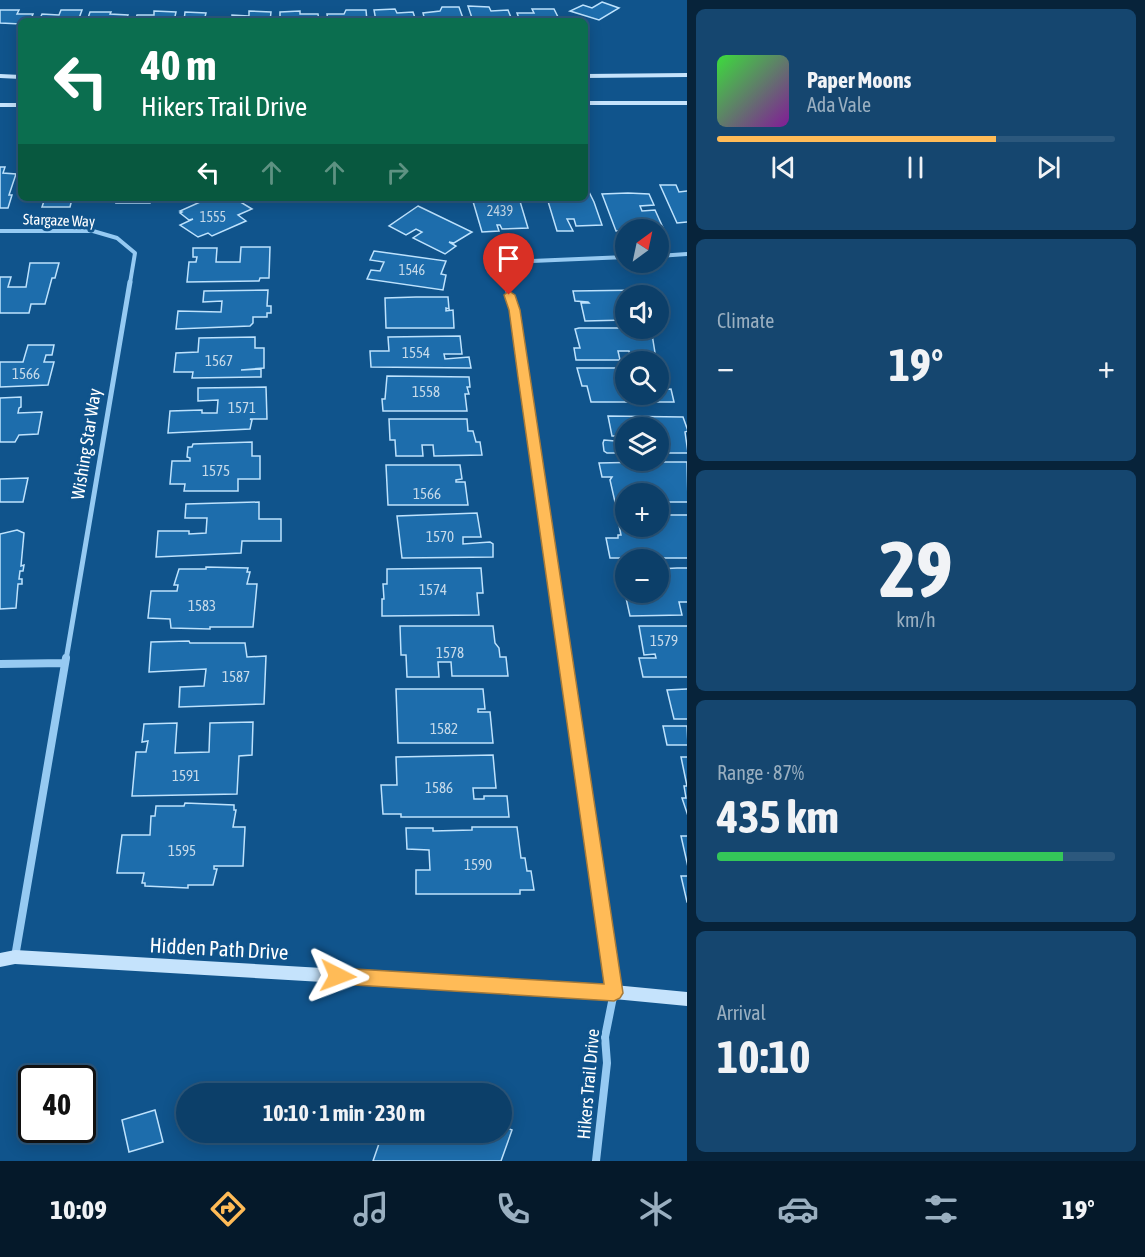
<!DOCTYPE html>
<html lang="en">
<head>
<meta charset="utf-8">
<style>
	:root { --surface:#0c3f69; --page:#15466f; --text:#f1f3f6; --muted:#9aafc0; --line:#2c587d; --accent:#ffbb57 }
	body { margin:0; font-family:"Asap Condensed",sans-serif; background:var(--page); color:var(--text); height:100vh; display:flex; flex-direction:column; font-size:22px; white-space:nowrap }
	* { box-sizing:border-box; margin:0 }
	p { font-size:20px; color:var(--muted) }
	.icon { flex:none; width:33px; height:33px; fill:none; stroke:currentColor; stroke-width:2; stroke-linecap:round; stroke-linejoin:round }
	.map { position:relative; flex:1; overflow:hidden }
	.panel { display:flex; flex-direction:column; gap:9px; padding:9px; background:#07233a; width:458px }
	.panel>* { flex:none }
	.banner { position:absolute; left:18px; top:18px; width:570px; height:183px; border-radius:9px; box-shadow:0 3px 15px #0003,0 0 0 2px var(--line); background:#0b6e4f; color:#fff; overflow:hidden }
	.needle { width:39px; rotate:33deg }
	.tools { position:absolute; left:615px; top:219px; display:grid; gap:12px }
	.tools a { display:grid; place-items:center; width:54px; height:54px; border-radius:50%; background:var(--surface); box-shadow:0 3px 15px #0003,0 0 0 2px var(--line); font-size:30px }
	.speed { position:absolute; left:18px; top:1065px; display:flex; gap:12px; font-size:30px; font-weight:700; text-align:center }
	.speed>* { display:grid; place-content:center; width:78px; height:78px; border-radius:50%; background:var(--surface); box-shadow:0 3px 15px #0003,0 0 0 2px var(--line); line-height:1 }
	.speed .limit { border:3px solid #111; border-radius:9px; background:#fff; color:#111 }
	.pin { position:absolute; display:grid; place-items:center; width:51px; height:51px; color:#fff; margin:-62px -26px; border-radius:50% 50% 50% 0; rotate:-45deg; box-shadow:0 0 6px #0007 }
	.pin .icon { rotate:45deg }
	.me { position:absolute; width:66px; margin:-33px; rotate:93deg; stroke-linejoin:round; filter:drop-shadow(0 0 4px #0008) }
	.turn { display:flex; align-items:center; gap:21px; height:126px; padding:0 24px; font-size:27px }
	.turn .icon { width:78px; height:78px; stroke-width:2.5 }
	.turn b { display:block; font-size:42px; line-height:51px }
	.lanes { display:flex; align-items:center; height:57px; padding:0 24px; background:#0003; justify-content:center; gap:30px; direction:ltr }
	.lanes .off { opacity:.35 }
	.big { font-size:45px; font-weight:700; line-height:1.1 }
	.panel .card { flex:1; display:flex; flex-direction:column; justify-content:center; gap:9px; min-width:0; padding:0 21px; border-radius:9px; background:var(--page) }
	.panel .dial { align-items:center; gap:0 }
	.dial b { font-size:78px; line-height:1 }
	.song { display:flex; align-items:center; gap:18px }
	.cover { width:72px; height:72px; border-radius:9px; background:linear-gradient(135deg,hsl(120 70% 55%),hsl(290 70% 35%)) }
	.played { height:6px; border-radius:3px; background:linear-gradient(90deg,var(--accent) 70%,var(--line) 70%) }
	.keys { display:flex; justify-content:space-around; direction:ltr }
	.heat { display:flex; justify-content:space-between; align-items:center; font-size:33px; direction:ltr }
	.charge { height:9px; border-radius:4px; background:linear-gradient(90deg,#34c759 87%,var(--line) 0) }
	.trip { position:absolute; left:176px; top:1083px; width:336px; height:60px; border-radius:30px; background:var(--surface); box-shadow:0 3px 15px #0003,0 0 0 2px var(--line); font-weight:700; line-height:60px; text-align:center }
	.tab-bar { display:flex; height:96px; justify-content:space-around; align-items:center; background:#05192a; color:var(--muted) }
	.tab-bar .icon { width:42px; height:42px }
	.tab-bar .on { color:var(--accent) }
	.tab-bar b { font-size:27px; color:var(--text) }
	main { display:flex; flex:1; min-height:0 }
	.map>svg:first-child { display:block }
	.building { fill:#1d6dac; stroke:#bde2fd; stroke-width:1.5 }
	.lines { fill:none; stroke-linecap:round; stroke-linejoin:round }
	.street-far2 { stroke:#96caf2; stroke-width:4 }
	.street-far1 { stroke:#96caf2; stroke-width:5 }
	.street { stroke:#96caf2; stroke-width:8 }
	.secondary { fill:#c5e3fc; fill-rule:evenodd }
	.route { fill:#ffbb57; stroke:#a67a39; stroke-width:1.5 }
	.labels { text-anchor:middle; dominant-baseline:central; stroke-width:6; stroke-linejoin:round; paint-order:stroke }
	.far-number-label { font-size:14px; fill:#c6daea }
	.far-street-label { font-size:15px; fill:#fff; stroke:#10548c }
	.number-label { font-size:15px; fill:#c6daea }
	.street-label { font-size:18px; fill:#fff; stroke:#10548c }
	.near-street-label { font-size:21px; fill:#fff; stroke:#10548c }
</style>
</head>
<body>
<main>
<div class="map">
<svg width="688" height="1161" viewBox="0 0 688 1161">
	<rect width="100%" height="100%" fill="#10548c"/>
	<path class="building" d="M602 2 619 8 599 20 570 11 583 5 592 8Z
		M468 6 489 7 491 11 508 10 512 20 473 21Z
		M442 7H459L464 21H425L423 13 440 11Z
		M395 9 397 13 413 12 416 21H376L374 10Z
		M532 9H554L560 21H520L517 13H534Z
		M0 10H19L17 14H33L30 21H21V24L0 23Z
		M61 10H82L78 21H39L42 14 59 15Z
		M346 10H366L367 21H328L327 14H344Z
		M154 11 176 12 174 21H135L137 15H154Z
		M249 11 271 12 270 21H232V15L249 16Z
		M300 11V14H318L319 21H280V12Z
		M90 12H111L110 14 128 15 126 21H87Z
		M185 12 206 13 205 17H223L222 21H184Z
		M0 167H5L3 173 16 174 9 195H12L8 208H0Z
		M660 185H676L679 192 688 191V222L677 223Z
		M585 192H589L594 202 602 225 576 226 574 219H567L573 231H557L547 198H585Z
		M628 193 649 194 654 205 640 206 642 211 655 210 665 232 645 229 616 231 602 194Z
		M45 198H81L72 199 70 207H42Z
		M117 198H150V203H116Z
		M209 198H226L229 200 234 198 252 209 238 215 246 221 212 236 208 233 198 237 180 225 193 219 189 220 180 213 182 212 180 211Z
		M472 198H519L528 228 502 229 500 225H497L499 231 482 232Z
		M418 206 472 232 454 243 449 242 456 246 445 254 413 238 422 232 416 229 406 235 389 226Z
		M241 247H270L269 278H260L259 281 187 282 189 262H196L197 257H193V248H217L216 262H240Z
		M374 251 446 261 441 274 446 275 443 290 367 279 371 270 380 271 384 262 370 260Z
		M30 263H59L55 278H52L45 304H31L29 313H0V277H11L8 287H26Z
		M268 290 267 306H271V313H267V317H253V323L250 326 176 329 178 311 221 312 222 301 203 302 204 291Z
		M645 290 647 296H626V320L585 321 581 303H589L588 302 575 301 573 291Z
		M416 297H448L449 309 446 308V311L453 310 454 328H386L385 298Z
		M579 328H651L656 359H631L629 351H618L620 360H576L574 348H580L575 329Z
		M460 336 462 354H444L445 359 469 357 471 368 371 367 370 351H389L388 337Z
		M255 337V348H264V368L241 370 261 369V377L192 378 193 372H174L176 353 198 352 199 338Z
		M28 345H54L52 355H46L44 362H54L48 385 0 387V362H23Z
		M577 368H626V394H658V390L671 389 674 402H591L587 386H582Z
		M387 376 469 377 470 387H467L469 394H465L467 411H383L382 399H385Z
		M266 387 267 419H250L252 420 250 429 168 433 170 411 202 410V413H217L218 400 198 401V388Z
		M21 397V407L19 408 18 413 42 412 38 434 19 435 15 442H0V398Z
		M608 416 683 417 688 431 685 432 688 453H658V428H626V436H612Z
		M389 419H467L468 431H473L476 442H480L482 455 434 456 433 445H422L423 456H396L395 440H390Z
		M604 440 626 442V453H607L604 451 603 443Z
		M252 442V456H260V479H238V491H184L185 484H170L172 461H190V458L187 457 188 447H192L193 444Z
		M650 462H687L688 502H658V494H626V502H615L610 480 612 477H602L599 463Z
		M386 465H460L462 479 456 480V482H465L468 505H388Z
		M28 478 23 502H0V479Z
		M259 502V519H281V541H242L241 553 156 557 158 531H189V534L206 533 207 518H185L186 504Z
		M477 513 481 537H463V544L490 542 493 544V557L402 558 397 516Z
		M617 515H626V526H658V515H688V558H610L606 538H618V535H621Z
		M17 530 24 533 21 566 24 565 23 571H20L19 579H22V584H18L16 608 0 609V534Z
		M206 567 248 568 247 572H250L247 584H257L253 627H210V629L171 628 170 619 148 618 151 591H177L178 585H174L179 569H206Z
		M481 568 483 593H477L479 615 382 616V599H384L383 584H387V569Z
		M677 568H688V602H679L682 615 630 616 626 598H634L632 592H658V569Z
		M400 626H493L495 643 499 648 500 657H506L508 676H452L451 662H438L439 677H407L406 655H401Z
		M639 626H688V677H643L639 658H656L655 654 644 655Z
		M189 641 190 643H245L247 657 266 656 264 704 179 707 180 687 204 686 206 669 149 672 151 642Z
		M396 689H483L485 709H478V712H490L493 743H398Z
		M688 689V719H674L667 690Z
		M253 722 252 755 239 756 237 794 132 796 136 752H146L148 741 142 742 144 724 177 723 175 753 209 752 210 723Z
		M663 726H687L688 745H667Z
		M493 755 496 788H473L474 799H484V796H507L509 817H401V814H383L381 785H397L396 757Z
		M681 757H688V816L682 798H686L684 786H687Z
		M185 803 234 805V810H236L233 827H245L243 866H214V869H217L213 885H188V888L145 886V883H142L144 873H117L122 835H150L151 816H155L156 806H184Z
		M472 827H517L521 858H525L527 871H531L534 890H520V894H416V870H430L429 850 407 849 406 828H433V831L472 830Z
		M681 836H688V867Z
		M681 876H688V902H687Z
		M380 1085 398 1093 401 1086 419 1094H376Z
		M155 1110 163 1142 129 1152 122 1120Z
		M501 1126 512 1130 501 1161H373L383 1132H501Z"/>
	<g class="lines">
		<path class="street-far2" d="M0 231H93L117 238 135 253 130 283
			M658 256 688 254
			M505 283 504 279 508 262 626 257"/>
		<path class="street-far1" d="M505 282 514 311 565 660
			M66 660 130 282"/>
		<path class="street" d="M565 658 614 992 605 1037 607 1063 596 1161
			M0 664 64 663
			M15 957 66 658"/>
		<path class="secondary" d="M688 73V77L585 78V74Z
			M0 74 21 75V79L0 78Z
			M585 101H688V105H585Z
			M0 103H21V107H0Z
			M15 950 614 985 688 992V1006L614 999 15 964 0 967V953Z"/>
	</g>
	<path class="route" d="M509 291 515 295 520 310 623 993 620 998 614 1001 338 984 331 982 329 976 331 971 338 968 604 984 518 377 509 310 504 295Z"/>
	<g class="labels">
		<g class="far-number-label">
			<text x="500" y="211">2439</text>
			<text x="213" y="217">1555</text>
			<text x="412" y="270">1546</text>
		</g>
		<g class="far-street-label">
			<text transform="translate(59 220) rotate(2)">Stargaze Way</text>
		</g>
		<g class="number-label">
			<text x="416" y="352">1554</text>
			<text x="219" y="360">1567</text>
			<text x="26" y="373">1566</text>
			<text x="426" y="391">1558</text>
			<text x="242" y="407">1571</text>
			<text x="216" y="470">1575</text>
			<text x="427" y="493">1566</text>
			<text x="440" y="536">1570</text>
			<text x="433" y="589">1574</text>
			<text x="202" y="605">1583</text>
			<text x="664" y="640">1579</text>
			<text x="450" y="652">1578</text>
			<text x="236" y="676">1587</text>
			<text x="444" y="728">1582</text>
			<text x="186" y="775">1591</text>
			<text x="439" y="787">1586</text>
			<text x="182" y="850">1595</text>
			<text x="478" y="864">1590</text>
		</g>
		<g class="street-label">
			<text transform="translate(86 444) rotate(-81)">Wishing Star Way</text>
			<text transform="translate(588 1084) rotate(-85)">Hikers Trail Drive</text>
		</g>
		<g class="near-street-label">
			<text transform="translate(219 948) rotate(3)">Hidden Path Drive</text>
		</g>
	</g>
</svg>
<div class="tools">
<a><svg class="needle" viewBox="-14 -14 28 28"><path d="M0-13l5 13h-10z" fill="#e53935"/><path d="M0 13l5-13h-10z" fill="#9aafc0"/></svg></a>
<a><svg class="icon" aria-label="sound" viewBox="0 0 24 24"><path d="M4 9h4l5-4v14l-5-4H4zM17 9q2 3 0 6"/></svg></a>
<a><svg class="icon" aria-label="search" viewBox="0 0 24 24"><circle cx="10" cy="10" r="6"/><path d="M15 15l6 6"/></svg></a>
<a><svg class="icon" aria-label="layers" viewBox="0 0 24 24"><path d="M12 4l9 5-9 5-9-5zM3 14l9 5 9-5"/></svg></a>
<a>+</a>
<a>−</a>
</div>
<div class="speed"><div class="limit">40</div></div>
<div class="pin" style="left:509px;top:295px;background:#d93025"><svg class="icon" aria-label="arrive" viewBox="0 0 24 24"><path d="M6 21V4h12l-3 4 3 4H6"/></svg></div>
<svg class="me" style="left:338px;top:976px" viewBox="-20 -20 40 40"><path d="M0-17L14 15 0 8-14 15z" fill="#ffbb57" stroke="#fff" stroke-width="4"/></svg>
<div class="trip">10:10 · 1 min · 230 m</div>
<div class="banner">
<div class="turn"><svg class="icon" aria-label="left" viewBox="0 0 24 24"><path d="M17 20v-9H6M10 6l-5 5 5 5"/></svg><div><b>40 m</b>Hikers Trail Drive</div></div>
<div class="lanes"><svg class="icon" aria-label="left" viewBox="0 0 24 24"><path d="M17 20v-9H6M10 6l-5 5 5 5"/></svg><svg class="icon off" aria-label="ahead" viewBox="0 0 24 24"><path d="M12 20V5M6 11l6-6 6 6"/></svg><svg class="icon off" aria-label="ahead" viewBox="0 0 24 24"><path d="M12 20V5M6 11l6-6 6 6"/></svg><svg class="icon off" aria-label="right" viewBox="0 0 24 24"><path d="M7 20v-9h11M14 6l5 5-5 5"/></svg></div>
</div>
</div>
<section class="panel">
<div class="card">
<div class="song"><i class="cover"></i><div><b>Paper Moons</b><p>Ada Vale</p></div></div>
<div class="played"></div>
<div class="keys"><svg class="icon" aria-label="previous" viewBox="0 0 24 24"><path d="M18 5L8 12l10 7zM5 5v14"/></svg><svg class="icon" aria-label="pause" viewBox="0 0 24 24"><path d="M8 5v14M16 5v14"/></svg><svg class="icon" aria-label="next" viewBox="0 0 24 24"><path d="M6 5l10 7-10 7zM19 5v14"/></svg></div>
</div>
<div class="card"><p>Climate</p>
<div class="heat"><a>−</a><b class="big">19°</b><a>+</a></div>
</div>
<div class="card dial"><b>29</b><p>km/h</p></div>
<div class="card"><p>Range · 87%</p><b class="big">435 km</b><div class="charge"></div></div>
<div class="card"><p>Arrival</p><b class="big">10:10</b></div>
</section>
</main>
<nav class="tab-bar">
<b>10:09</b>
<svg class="icon on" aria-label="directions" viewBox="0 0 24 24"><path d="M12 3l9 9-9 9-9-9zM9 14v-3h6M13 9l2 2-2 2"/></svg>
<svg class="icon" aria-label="music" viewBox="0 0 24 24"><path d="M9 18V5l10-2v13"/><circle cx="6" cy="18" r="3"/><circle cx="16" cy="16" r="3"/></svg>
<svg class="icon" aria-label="phone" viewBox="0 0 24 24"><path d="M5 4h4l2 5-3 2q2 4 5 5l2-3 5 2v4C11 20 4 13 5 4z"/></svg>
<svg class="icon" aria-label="climate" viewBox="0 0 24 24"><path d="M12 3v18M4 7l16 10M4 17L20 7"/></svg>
<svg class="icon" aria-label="car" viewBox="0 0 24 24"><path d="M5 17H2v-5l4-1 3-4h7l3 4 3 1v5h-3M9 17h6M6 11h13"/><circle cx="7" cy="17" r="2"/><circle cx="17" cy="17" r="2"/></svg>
<svg class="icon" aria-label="filters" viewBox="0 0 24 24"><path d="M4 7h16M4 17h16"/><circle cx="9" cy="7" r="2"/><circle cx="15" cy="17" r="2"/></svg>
<b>19°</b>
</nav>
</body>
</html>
